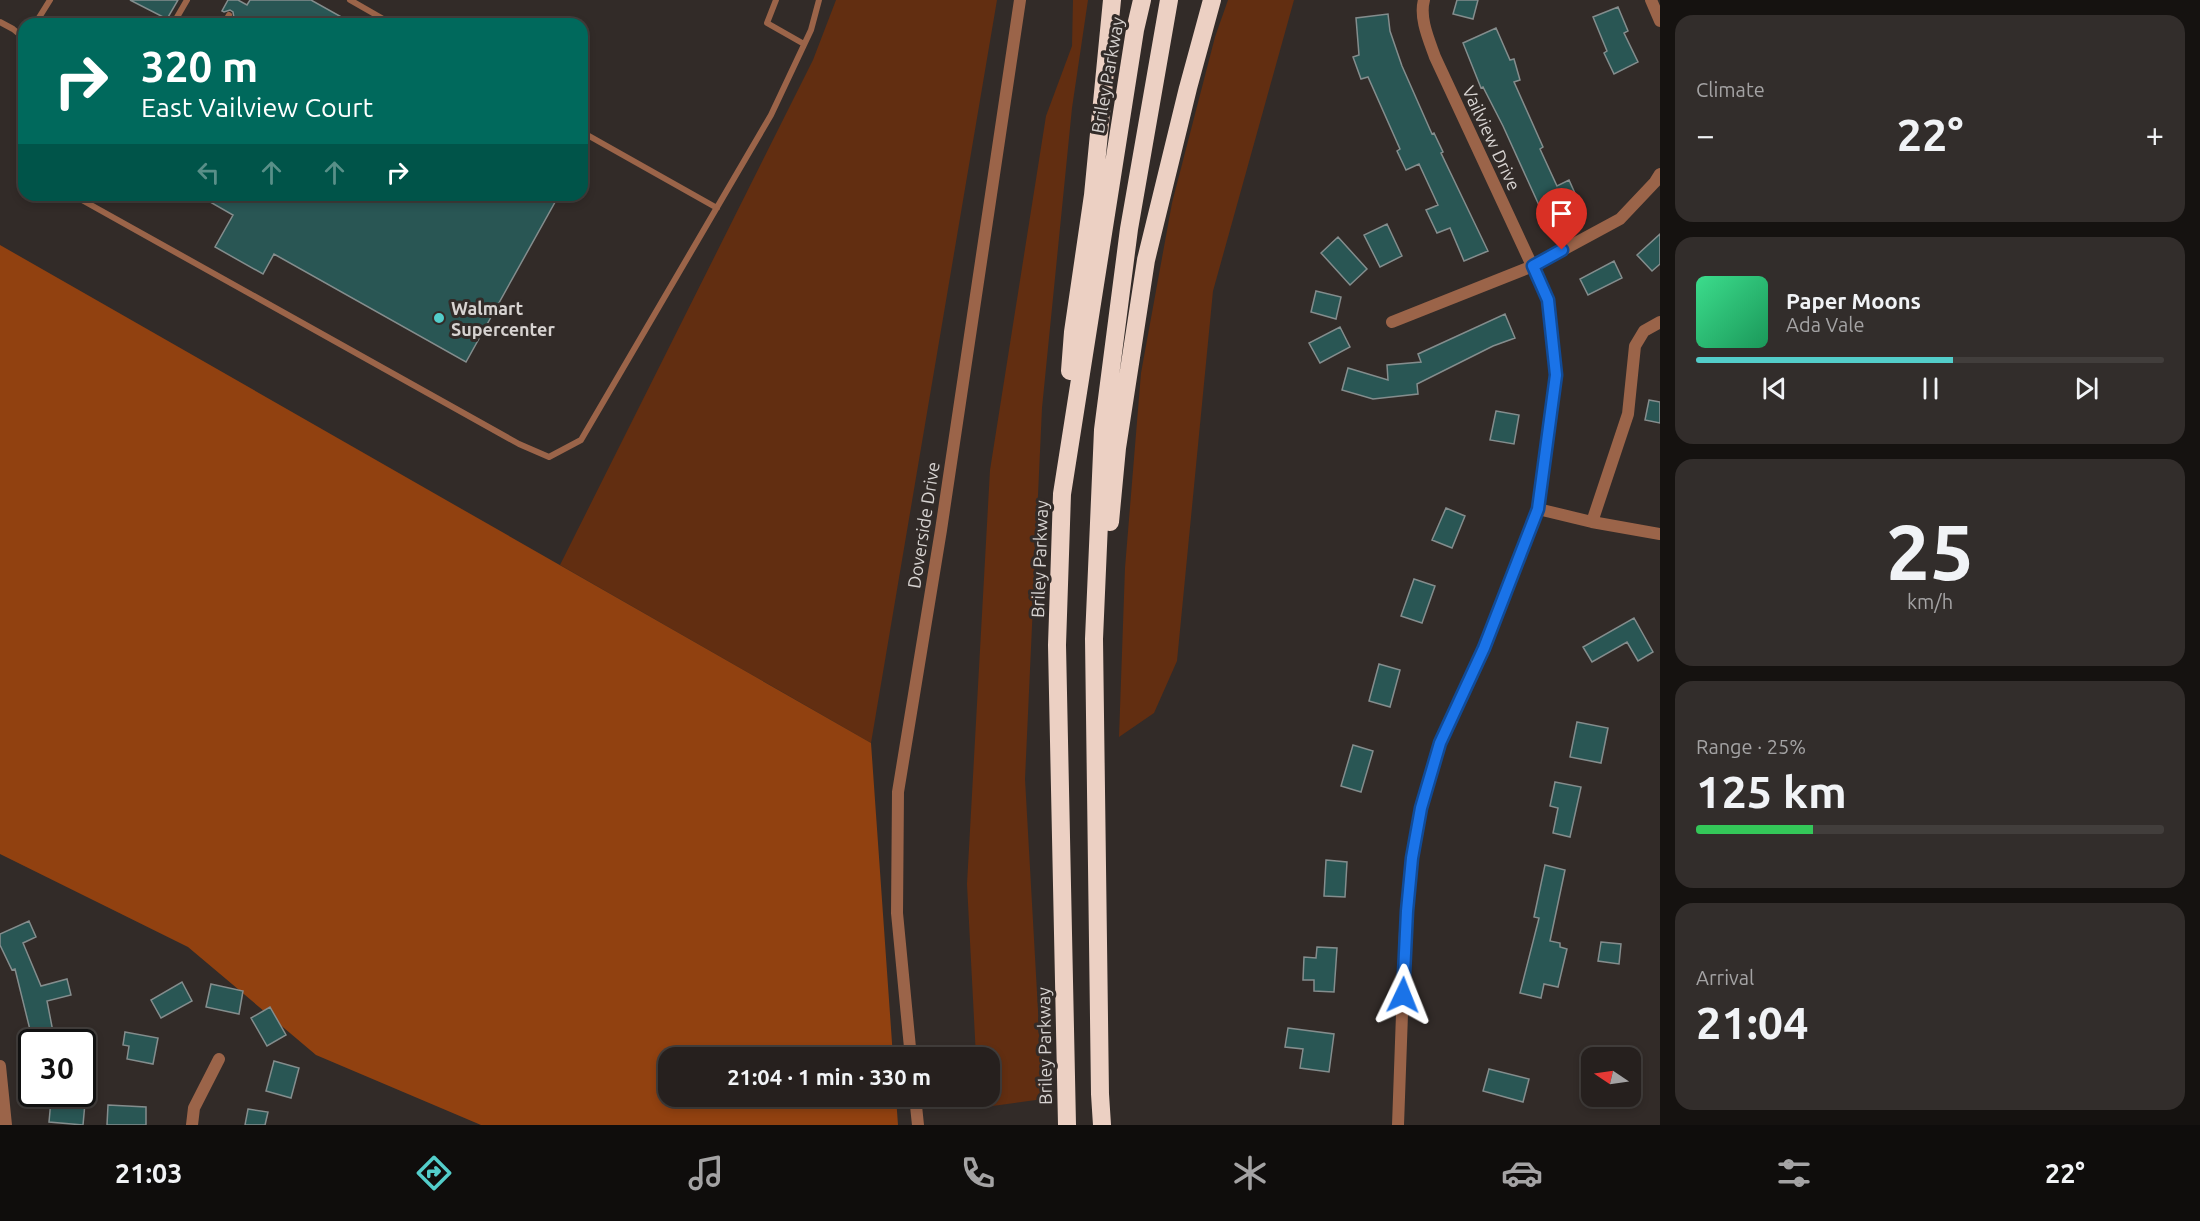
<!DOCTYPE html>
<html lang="en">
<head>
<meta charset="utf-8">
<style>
	:root { --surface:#26201e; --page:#322d2b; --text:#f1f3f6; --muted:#a4a3a4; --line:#423e3c; --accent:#53cdca }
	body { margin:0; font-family:Ubuntu,sans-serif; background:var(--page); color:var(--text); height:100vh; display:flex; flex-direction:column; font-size:22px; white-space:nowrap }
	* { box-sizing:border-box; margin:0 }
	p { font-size:20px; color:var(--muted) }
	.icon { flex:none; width:33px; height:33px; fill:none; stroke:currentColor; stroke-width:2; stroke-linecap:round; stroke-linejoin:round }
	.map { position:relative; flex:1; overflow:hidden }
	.panel { display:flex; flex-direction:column; gap:15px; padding:15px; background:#151210; width:540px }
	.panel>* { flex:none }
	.top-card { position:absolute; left:18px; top:18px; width:570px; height:183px; border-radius:18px; box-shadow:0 3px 9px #0003,0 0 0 2px var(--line); background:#00695c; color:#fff; overflow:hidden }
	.needle { width:39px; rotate:283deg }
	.tools { position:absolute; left:1581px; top:1047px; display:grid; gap:12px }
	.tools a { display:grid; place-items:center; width:60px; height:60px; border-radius:12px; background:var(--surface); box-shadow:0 3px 9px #0003,0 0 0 2px var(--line); font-size:30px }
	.speed { position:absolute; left:18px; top:1029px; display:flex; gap:12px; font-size:30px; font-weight:700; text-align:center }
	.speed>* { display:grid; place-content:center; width:78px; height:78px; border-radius:50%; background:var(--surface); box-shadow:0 3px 9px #0003,0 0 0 2px var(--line); line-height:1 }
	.speed .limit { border:3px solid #111; border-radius:9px; background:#fff; color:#111 }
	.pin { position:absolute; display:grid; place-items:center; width:51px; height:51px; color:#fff; margin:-62px -26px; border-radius:50% 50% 50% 0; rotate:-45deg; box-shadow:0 0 6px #0007 }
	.pin .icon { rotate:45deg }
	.me { position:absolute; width:66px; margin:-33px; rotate:2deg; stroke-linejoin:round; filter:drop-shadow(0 0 4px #0008) }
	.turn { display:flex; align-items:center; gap:21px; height:126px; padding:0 24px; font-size:27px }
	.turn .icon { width:78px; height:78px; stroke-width:2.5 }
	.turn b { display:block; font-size:42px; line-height:51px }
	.lanes { display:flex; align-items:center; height:57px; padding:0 24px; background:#0003; justify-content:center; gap:30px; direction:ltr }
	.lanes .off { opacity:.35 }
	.big { font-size:45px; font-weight:700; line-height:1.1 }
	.panel .widget { flex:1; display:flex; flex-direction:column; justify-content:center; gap:9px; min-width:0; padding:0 21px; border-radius:18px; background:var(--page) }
	.panel .dial { align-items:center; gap:0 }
	.dial b { font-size:78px; line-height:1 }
	.song { display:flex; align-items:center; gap:18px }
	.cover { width:72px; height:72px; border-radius:9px; background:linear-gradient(135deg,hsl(150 70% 55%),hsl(150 70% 35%)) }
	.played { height:6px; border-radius:3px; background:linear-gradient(90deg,var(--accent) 55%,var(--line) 55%) }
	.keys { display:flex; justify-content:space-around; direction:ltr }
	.heat { display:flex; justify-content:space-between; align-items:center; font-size:33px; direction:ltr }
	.charge { height:9px; border-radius:4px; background:linear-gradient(90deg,#34c759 25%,var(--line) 0) }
	.trip { position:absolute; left:658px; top:1047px; width:342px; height:60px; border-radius:18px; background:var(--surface); box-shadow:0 3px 9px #0003,0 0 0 2px var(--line); font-weight:700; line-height:60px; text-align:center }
	.menu { display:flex; height:96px; justify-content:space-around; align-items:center; background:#0f0d0c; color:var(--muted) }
	.menu .icon { width:42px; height:42px }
	.menu .current { color:var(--accent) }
	.menu b { font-size:27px; color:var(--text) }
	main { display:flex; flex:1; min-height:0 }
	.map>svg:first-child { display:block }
	.green { fill:#622e11 }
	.forest { fill:#914110 }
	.building { fill:#295654; stroke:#848d8d; stroke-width:1.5 }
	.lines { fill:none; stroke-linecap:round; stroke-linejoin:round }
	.service { stroke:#9b6449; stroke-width:6 }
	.minor { stroke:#9b6449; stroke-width:12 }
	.tertiary { stroke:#9b6449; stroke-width:12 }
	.motorway { stroke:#ecd0c3; stroke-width:18 }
	.route-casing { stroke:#114b97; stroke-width:15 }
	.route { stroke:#1a73e8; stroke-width:10 }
	.poi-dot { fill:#53cdca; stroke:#322b28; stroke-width:2 }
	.labels { text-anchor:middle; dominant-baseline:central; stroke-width:6; stroke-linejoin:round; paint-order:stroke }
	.street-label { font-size:18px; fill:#d7d3d1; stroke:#322b28 }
	.poi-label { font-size:18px; font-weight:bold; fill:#d7d3d1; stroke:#322b28; text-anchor:start }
</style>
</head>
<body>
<main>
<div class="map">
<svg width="1660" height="1125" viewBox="0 0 1660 1125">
	<rect width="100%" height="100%" fill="#322b28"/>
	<path class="green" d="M836 0H997L871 743 560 565 813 60Z
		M1073 0H1088L1072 108 1042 408 1025 779 1043 1099 978 1108V1097L990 1096V1058L976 1057 967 884 990 470 1046 116 1072 46Z
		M1228 0H1294L1213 291 1177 661 1154 713 1119 737 1125 568 1141 373 1172 203 1215 37Z"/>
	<path class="forest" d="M0 245 871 743 893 1057 669 1058V1096L896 1097 898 1125H481L316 1055 188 947 0 854Z"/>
	<path class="building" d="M130 0H178L167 19Z
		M228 0H238L247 5 250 0H311L354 24H234L237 20 234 18 233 12 230 10 224 12 222 11Z
		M1457 0H1478L1473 19 1453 14Z
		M1618 7 1628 31 1624 33 1638 62 1614 74 1604 53 1607 51 1593 17Z
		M1388 14 1390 31 1402 66 1432 134 1434 133 1443 152 1441 153 1488 251 1464 261 1450 228 1437 233 1426 210 1438 205 1419 164 1406 170 1397 151 1400 149 1368 77 1361 79 1353 57 1359 55 1356 18Z
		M1496 28 1510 60 1514 59 1520 80 1514 82 1543 147 1540 149 1557 186 1569 180 1582 209 1548 225 1503 126 1483 87 1481 88 1463 43Z
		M198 195H559L466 362 274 254 263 274 215 247 233 215Z
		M1387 224 1402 256 1380 267 1364 235Z
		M1660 234V264L1652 271 1637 255Z
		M1338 237 1367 269 1350 285 1321 253Z
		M1614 261 1622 278 1588 295 1580 279Z
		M1316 291 1341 297 1336 319 1311 312Z
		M1505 314 1515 338 1493 346 1417 384 1418 394 1373 399 1342 390 1348 368 1388 380 1387 365 1421 362 1418 354Z
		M1340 327 1350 347 1320 363 1309 343Z
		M1649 400 1660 402V423L1645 420Z
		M1496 411 1519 415 1514 444 1490 440Z
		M1446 508 1465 516 1452 548 1432 540Z
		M1414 579 1435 586 1422 623 1401 616Z
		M1634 618 1653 652 1638 661 1627 642 1592 662 1583 647Z
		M1379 664 1400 670 1390 707 1369 701Z
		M1577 722 1608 728 1601 763 1570 757Z
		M1353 745 1373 751 1361 792 1341 786Z
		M1555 782 1581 787 1570 837 1553 833 1558 808 1550 806Z
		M1326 860 1347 862 1345 897 1324 896Z
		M1545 865 1565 870 1550 941 1560 943V947L1567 949 1558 987 1544 984 1541 998 1520 993 1539 918 1534 917Z
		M29 921 36 937 23 943 41 986 67 979 71 995 47 1001 55 1042H33L15 969 12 970 0 945V934Z
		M1601 942 1621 944 1619 964 1598 961Z
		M1317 947 1337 948 1334 992 1314 991V980H1303L1304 957 1316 958Z
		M182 982 192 1001 161 1018 151 1000Z
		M211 984 243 991 239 1014 206 1007Z
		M270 1007 286 1035 267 1046 251 1018Z
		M1288 1028 1334 1034 1329 1072 1300 1068 1303 1049 1285 1047Z
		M125 1032 158 1038 153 1064 127 1059 129 1046 123 1045Z
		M274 1061 299 1068 291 1098 266 1091Z
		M1489 1069 1529 1079 1523 1102 1483 1091Z
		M51 1100 85 1103 83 1125 49 1122Z
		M108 1105 146 1107V1125H107Z
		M248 1109 268 1112 265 1125H245Z"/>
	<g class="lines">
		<path class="service" d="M350 0 392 24
			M776 0 767 23 804 44
			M0 22 13 29 24 38
			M35 24 50 0
			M173 24 187 0
			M224 24 229 15
			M582 132 717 208
			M73 195 519 444 549 457 581 440 771 115 811 30 819 0"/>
		<path class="minor" d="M1651 0 1660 21
			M1392 322 1533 266 1620 219 1655 182 1660 174
			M1538 509 1592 522 1660 534
			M1592 522 1628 414 1635 346 1644 331 1660 322
			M0 1066 6 1125
			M192 1125 194 1108 219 1059
			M1398 1125 1405 931 1412 858 1421 808 1440 743 1480 656 1538 509 1556 375 1548 300 1435 57C1429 40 1419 18 1424 0"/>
		<path class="tertiary" d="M911 1058 897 913 898 792 941 530 1020 0
			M915 1096 918 1125"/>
		<path class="motorway" d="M1070 371 1073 332 1093 195 1112 0
			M1110 522 1117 448 1146 260 1188 88 1212 0
			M1067 1125 1057 645 1062 494 1135 30 1142 0
			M1102 1125 1100 1094 1094 639 1103 430 1129 229 1169 0"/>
	</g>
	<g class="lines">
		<g class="route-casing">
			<path id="route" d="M1403 995 1407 911 1412 858 1421 808 1440 743 1484 648 1538 509 1556 375 1548 300 1533 266 1562 250"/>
		</g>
		<use href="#route" class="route"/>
	</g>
	<circle class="poi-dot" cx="439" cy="318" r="6"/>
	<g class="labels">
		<g class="street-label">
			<text transform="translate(1107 75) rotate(-80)">Briley Parkway</text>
			<text transform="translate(1492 138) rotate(65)">Vailview Drive</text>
			<text transform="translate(923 525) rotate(-81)">Doverside Drive</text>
			<text transform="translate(1039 559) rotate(-88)">Briley Parkway</text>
			<text transform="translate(1044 1046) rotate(-91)">Briley Parkway</text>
		</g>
		<g class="poi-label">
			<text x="451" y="308">Walmart<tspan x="451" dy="21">Supercenter</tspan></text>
		</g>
	</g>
</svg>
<div class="tools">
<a><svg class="needle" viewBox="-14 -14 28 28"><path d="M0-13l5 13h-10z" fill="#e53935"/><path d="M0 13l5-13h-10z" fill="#a4a3a4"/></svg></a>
</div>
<div class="speed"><div class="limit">30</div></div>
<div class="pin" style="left:1562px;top:250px;background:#d93025"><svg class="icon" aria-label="arrive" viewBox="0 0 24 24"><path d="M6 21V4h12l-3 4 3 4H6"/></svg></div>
<svg class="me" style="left:1403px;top:995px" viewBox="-20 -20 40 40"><path d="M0-17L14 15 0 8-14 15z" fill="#1a73e8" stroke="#fff" stroke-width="4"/></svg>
<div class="trip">21:04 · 1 min · 330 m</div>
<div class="top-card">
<div class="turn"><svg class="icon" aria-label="right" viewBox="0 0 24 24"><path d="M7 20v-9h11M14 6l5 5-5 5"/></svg><div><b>320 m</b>East Vailview Court</div></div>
<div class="lanes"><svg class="icon off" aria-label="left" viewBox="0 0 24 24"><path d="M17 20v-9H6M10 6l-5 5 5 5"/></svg><svg class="icon off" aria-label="ahead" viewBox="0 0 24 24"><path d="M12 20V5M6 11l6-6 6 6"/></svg><svg class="icon off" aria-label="ahead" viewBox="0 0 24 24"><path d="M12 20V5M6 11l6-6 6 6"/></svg><svg class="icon" aria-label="right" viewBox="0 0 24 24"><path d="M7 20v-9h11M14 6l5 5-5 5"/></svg></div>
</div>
</div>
<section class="panel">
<div class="widget"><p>Climate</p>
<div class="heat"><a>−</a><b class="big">22°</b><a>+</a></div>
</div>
<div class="widget">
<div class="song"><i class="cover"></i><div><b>Paper Moons</b><p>Ada Vale</p></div></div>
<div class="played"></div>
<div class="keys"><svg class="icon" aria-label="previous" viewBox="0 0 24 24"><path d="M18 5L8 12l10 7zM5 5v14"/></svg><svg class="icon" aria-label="pause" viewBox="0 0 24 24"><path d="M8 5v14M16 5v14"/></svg><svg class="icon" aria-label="next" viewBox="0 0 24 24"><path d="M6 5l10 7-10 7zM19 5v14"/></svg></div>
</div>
<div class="widget dial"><b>25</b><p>km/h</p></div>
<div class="widget"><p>Range · 25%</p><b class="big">125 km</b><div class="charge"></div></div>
<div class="widget"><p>Arrival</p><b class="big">21:04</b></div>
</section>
</main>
<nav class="menu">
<b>21:03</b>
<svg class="icon current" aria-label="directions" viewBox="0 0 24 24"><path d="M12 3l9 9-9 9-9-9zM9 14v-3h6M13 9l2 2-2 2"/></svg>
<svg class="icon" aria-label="music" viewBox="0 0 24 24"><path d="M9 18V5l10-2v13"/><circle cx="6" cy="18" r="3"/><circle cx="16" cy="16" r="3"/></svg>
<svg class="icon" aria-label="phone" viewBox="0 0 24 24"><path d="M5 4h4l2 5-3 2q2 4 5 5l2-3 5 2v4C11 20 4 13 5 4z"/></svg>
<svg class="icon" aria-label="climate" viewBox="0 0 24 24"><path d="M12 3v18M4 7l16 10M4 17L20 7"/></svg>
<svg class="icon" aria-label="car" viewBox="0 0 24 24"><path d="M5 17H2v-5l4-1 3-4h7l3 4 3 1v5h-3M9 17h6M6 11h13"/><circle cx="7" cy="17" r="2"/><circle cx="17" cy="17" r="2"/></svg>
<svg class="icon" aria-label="filters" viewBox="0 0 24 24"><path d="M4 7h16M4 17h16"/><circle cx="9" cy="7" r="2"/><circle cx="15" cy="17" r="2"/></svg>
<b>22°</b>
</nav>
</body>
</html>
